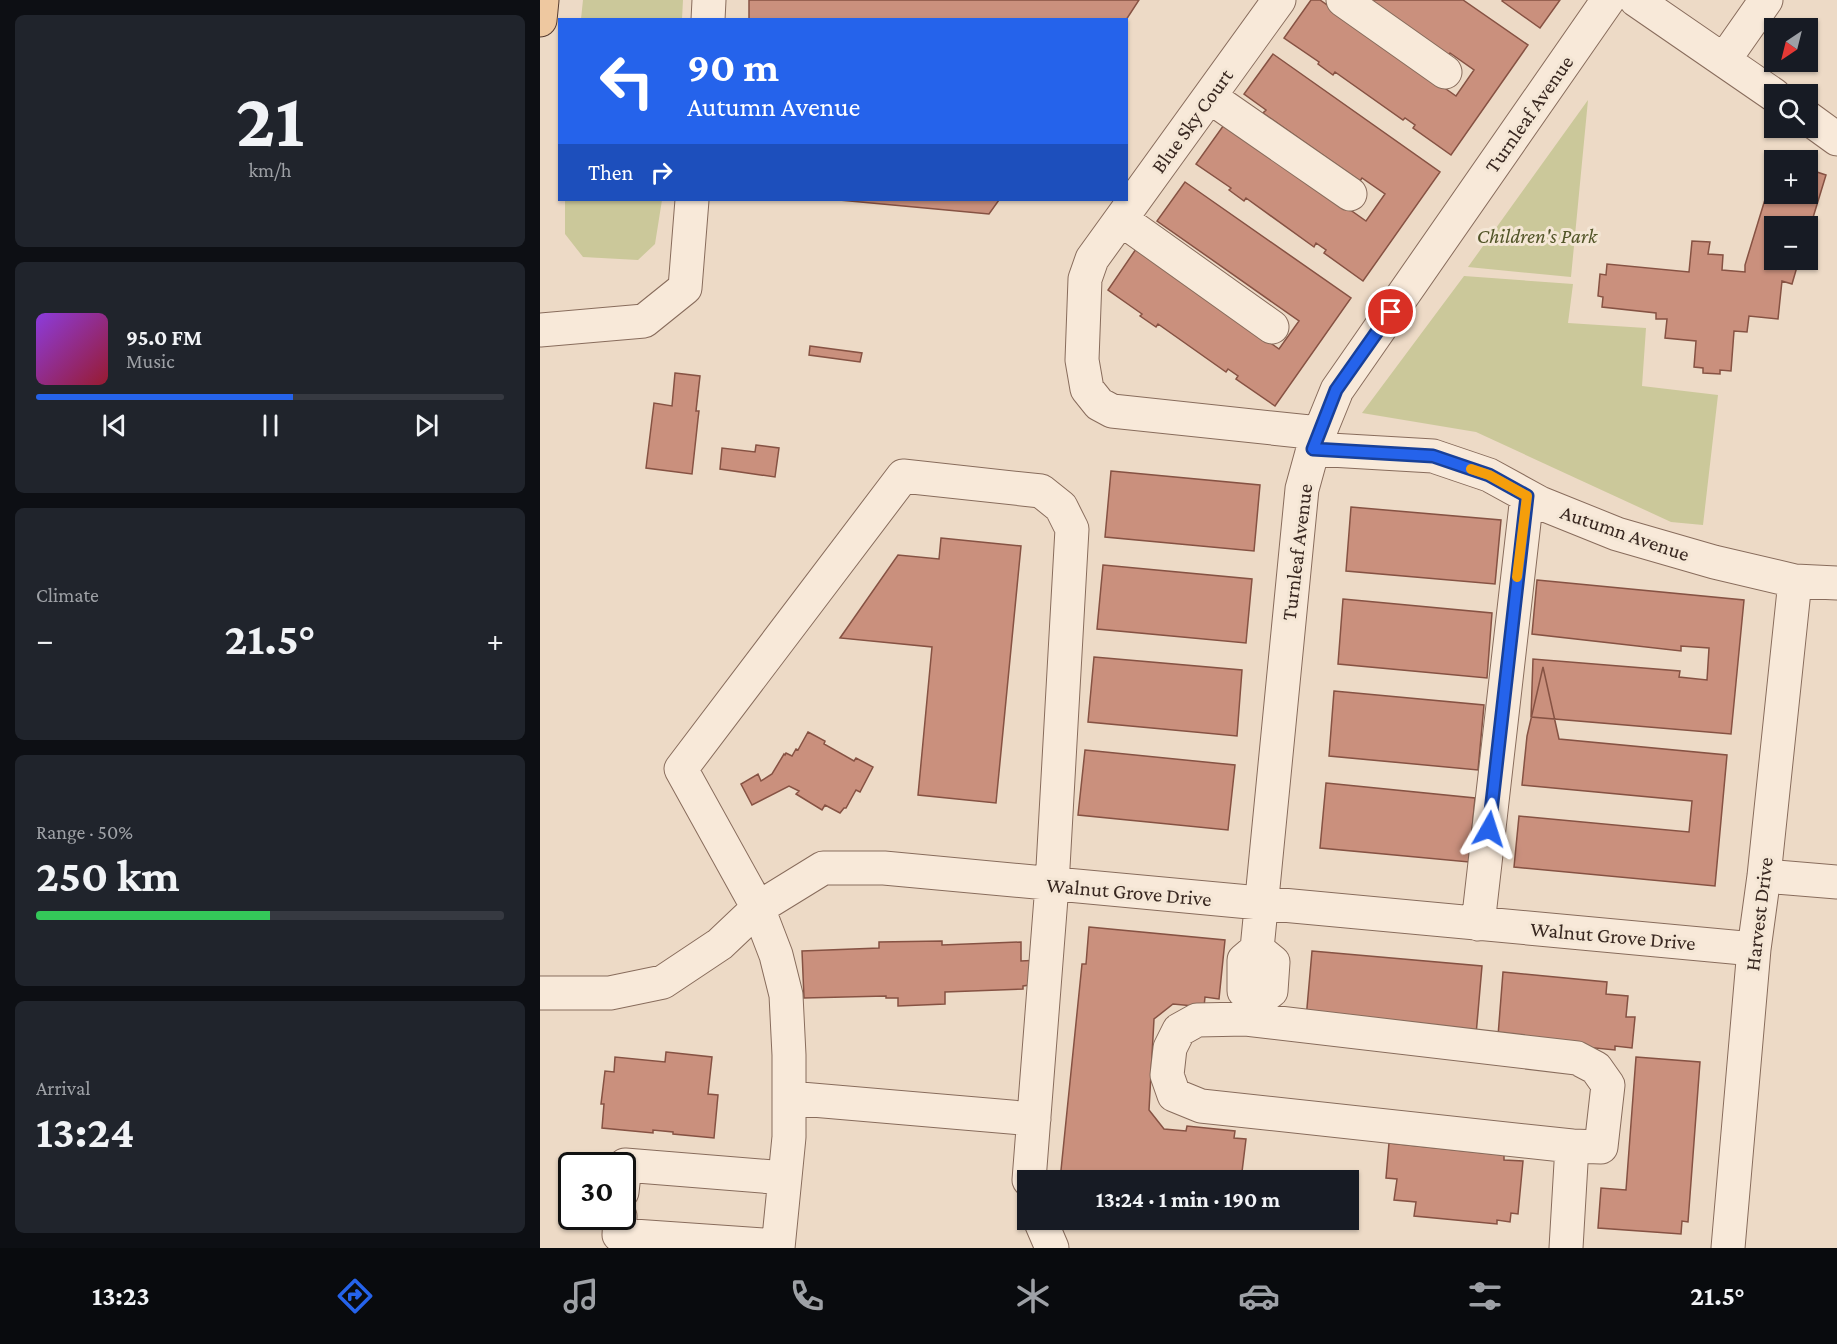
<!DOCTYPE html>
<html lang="en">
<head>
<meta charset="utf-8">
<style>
	:root { --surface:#171b24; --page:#20242c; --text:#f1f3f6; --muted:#9ea1a6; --line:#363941; --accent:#2563eb }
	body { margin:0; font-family:"Crimson Pro",serif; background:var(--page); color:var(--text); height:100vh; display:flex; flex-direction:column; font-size:22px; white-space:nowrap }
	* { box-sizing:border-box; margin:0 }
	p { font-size:20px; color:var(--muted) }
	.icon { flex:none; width:33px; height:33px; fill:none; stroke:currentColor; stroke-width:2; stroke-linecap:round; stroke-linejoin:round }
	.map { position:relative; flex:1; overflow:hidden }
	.panel { display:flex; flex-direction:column; gap:15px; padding:15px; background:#0d0f14; width:540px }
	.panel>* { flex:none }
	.top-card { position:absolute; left:18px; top:18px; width:570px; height:183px; border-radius:0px; box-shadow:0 2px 4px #0004; background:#2563eb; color:#fff; overflow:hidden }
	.needle { width:39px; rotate:215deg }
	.tools { position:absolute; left:1224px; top:18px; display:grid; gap:12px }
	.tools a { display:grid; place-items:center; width:54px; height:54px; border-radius:0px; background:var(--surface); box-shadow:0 2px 4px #0004; font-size:30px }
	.speed { position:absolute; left:18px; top:1152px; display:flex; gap:12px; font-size:30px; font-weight:700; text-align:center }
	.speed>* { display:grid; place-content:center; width:78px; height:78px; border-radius:50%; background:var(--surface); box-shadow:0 2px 4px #0004; line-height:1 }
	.speed .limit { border:3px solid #111; border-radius:9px; background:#fff; color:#111 }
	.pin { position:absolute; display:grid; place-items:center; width:51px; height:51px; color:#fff; margin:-26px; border:3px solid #fff; border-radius:50%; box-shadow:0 2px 6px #0007 }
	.me { position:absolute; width:66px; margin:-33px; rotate:6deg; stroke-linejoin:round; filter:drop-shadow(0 0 4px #0008) }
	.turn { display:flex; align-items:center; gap:21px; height:126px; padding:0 30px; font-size:27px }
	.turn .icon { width:78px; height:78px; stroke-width:2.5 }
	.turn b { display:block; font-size:42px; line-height:51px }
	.then { display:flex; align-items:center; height:57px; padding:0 30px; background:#0003; gap:12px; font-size:22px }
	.big { font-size:45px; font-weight:700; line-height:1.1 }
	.panel .tile { flex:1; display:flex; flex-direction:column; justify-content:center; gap:9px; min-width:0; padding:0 21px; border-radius:9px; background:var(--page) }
	.panel .dial { align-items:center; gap:0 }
	.dial b { font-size:78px; line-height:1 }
	.song { display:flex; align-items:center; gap:18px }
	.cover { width:72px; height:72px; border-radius:9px; background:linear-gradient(135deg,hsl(270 70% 55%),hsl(350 70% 35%)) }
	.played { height:6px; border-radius:3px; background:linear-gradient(90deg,var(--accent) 55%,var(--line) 55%) }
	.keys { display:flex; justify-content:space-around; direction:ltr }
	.heat { display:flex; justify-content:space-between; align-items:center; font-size:33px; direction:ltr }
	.charge { height:9px; border-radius:4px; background:linear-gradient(90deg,#34c759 50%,var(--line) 0) }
	.trip { position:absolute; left:477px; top:1170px; width:342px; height:60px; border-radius:0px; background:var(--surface); box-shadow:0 2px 4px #0004; font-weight:700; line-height:60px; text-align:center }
	.menu { display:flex; height:96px; justify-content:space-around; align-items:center; background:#090b0e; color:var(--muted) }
	.menu .icon { width:42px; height:42px }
	.menu .selected { color:var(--accent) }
	.menu b { font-size:27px; color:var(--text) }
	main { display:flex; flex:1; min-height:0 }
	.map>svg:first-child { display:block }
	.green { fill:#cbc89a }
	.building { fill:#ca907d; stroke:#865243; stroke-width:1.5 }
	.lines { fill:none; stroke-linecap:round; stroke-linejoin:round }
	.minor-casing { stroke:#886c5c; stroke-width:35 }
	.major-casing { stroke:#563b30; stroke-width:35 }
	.minor { stroke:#f8e9d9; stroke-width:33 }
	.major { stroke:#eec8a0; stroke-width:33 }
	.route-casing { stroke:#184099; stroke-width:15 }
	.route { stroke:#2563eb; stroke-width:10 }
	.slow { stroke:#f59e0b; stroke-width:10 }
	.labels { text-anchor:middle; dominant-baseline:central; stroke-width:6; stroke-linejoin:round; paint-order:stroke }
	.street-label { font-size:21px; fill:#382720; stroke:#f4e6d5 }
	.park-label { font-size:21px; font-style:italic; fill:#515427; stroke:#f4e6d5 }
</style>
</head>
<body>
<main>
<section class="panel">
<div class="tile dial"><b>21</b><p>km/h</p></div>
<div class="tile">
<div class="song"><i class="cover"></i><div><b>95.0 FM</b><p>Music</p></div></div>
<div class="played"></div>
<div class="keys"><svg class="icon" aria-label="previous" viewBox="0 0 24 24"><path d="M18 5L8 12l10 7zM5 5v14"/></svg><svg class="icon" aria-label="pause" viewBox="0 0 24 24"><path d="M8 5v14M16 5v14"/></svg><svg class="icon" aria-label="next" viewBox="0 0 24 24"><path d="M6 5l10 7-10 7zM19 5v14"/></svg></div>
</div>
<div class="tile"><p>Climate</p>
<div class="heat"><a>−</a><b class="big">21.5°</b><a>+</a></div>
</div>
<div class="tile"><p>Range · 50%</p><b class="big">250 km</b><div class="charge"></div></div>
<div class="tile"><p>Arrival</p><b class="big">13:24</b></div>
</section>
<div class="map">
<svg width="1297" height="1248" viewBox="0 0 1297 1248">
	<rect width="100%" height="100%" fill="#eddac6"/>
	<path class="green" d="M43 0H143L142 19H41Z
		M1048 100 1031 277 928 267Z
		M25 200H122L115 244 98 260 43 257 25 234Z
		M924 276 1033 284 1028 323 1106 328 1102 386 1178 395 1163 525 1131 522 936 432 822 413Z"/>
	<path class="building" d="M209 0H599L586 20H209Z
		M771 0H780L916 96 934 70 910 53 909 55 829 0H923L988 45 911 155 873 128 875 125 865 118 863 120 795 72 793 75 778 64 779 62 744 38Z
		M963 0H1020L1000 28 962 1Z
		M733 54 900 172 823 281 784 253 786 250 776 243 774 247 706 198 704 201 689 190 691 188 656 164 686 122 826 221 845 194 822 178 820 181 723 113 726 110 704 94Z
		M1240 152 1266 160H1237Z
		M1268 169 1286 175 1268 234V226H1234V260H1259L1252 284 1242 281 1238 319 1209 316 1207 332 1194 331 1191 371 1180 370V374L1163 373V368L1154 367 1156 341 1125 338 1127 319H1116V313L1062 307 1063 297 1058 296 1060 274 1066 275 1067 264 1149 272 1152 241 1170 242 1168 254 1183 255 1182 270 1205 272V265L1234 170V194H1268Z
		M645 182 811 298 735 406 696 379 698 376 688 369 686 372 618 324 616 327 600 316 602 314 568 290 596 249 739 349 759 321 617 221Z
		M299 200H459L449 214Z
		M270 346 322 353 320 362 269 355Z
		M135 373 160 376 156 411H159L158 419 152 474 106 468 114 403 132 406Z
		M216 445 239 448 235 477 180 469 182 448 215 452Z
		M571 471 720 485 714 551 565 537Z
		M811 507 961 520 955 584 806 571Z
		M401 538 481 546 456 803 378 795 392 647 300 638 358 555 399 559Z
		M563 565 712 579 706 643 557 629Z
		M997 580 1204 600 1191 734 991 717 993 659 1140 671 1139 677 1167 680 1169 648 1141 646V651L992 634Z
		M803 599 952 613 947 678 798 664Z
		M554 657 702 670 697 736 548 722Z
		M1003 667 1019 739 1187 755 1175 886 974 867 979 816 1149 832 1152 801 982 785 987 736Z
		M794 691 944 705 938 770 789 756Z
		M268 732 285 741 284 744 314 761 316 758 333 767 320 792 316 790 306 808H304L300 813 285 805 282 810 256 794 259 791 249 786 212 805 201 784 218 774 221 781 232 774 244 754 245 755 246 753 252 756 256 749 258 750Z
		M545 750 695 765 688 830 538 815Z
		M786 783 935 798 929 862 780 848Z
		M549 927 685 940 679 999 665 997 664 1007 633 1004 614 1019 609 1110 624 1129 646 1131 647 1126 695 1131 694 1138 706 1139 701 1180H520L542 964H546Z
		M402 941V945L481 942V961L500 960 490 985 483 986V989L405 992V1004L358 1006V998H346V996L264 998 262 951 339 948V942Z
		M772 951 942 966 936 1035 766 1019Z
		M963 972 1067 982 1066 994 1088 996 1086 1017H1095L1092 1048 1075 1046V1050L974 1040 958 1036Z
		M126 1052 172 1057 168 1094 178 1095 174 1138 133 1134V1132L113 1130V1133L62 1128 64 1104H61L65 1071 74 1072 75 1057 125 1062Z
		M1096 1057 1160 1062 1148 1222 1142 1221 1141 1234 1058 1228 1061 1188 1086 1190Z
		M849 1143 964 1155V1160L983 1161 978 1214 971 1213 970 1222 957 1220V1224L874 1216 876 1202 854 1200 857 1179 846 1178Z"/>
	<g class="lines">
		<g class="minor-casing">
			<path id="minor" d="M739 0 552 259 545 279 542 360 547 389 559 404 572 411 779 433
				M803 0 905 72
				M1096 0 1234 95
				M168 20 169 0
				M1184 60 1226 0
				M670 97 810 194
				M1268 118 1297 139
				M582 220 732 327
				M0 330 104 321 145 288 152 200
				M773 449 893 456 949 475 1000 503 1077 534 1174 562 1255 581 1297 583
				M1224 876 1297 882
				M938 924 987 496
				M717 949 733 962 731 991 718 1001
				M0 993H70L123 982 180 944 218 908 283 868H344L1214 949
				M718 1001 704 991V960L717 949 762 489 773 449 797 390 1068 0
				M249 1098 494 1119
				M82 1192 85 1165 245 1178
				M80 1216 79 1235 238 1246
				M500 1220 512 1248
				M238 1248 249 1137V1055L246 995 236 955 218 908 141 769 363 476 501 491 521 507 532 529 512 885 489 1180
				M1026 1248 1032 1146 661 1106 634 1095 627 1075 630 1048 639 1030 657 1020 706 1019 1037 1058 1056 1068 1068 1085 1061 1147 1032 1146
				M1188 1248 1214 949 1224 876 1255 581"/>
		</g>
		<g class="major-casing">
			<path id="major" d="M0 20 2 0"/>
		</g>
		<use href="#minor" class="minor"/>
		<use href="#major" class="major"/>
	</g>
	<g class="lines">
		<g class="route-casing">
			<path id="route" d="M851 312 796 390 773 449 893 456 949 475 987 496 949 829"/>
		</g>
		<use href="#route" class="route"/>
		<path class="slow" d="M931 469 949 475 987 496 977 577"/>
	</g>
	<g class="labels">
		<g class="street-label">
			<text transform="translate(989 114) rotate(-55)">Turnleaf Avenue</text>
			<text transform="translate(652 121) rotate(-54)">Blue Sky Court</text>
			<text transform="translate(1085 533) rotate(19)">Autumn Avenue</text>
			<text transform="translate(757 552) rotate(-83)">Turnleaf Avenue</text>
			<text transform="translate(589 892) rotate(5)">Walnut Grove Drive</text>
			<text transform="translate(1219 914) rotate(-83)">Harvest Drive</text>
			<text transform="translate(1073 936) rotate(5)">Walnut Grove Drive</text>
		</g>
		<g class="park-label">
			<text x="997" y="236">Children's Park</text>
		</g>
	</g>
</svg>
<div class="tools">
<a><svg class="needle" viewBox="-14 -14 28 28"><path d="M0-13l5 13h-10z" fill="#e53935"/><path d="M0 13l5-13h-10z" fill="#9ea1a6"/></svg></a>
<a><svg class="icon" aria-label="search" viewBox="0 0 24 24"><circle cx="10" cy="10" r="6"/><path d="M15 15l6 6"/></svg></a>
<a>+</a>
<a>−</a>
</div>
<div class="speed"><div class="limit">30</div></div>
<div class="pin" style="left:851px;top:312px;background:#d93025"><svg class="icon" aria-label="arrive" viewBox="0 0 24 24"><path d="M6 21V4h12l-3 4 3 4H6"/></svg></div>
<svg class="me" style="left:949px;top:829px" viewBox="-20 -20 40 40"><path d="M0-17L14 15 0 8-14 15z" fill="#2563eb" stroke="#fff" stroke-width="4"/></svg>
<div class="trip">13:24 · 1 min · 190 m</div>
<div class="top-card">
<div class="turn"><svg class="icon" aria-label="left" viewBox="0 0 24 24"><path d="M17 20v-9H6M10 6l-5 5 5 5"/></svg><div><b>90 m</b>Autumn Avenue</div></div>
<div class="then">Then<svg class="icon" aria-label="right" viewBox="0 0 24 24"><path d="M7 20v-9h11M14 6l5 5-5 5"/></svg></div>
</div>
</div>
</main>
<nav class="menu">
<b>13:23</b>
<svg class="icon selected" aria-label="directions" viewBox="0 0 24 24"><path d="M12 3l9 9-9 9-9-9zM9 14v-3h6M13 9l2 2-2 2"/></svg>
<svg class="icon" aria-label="music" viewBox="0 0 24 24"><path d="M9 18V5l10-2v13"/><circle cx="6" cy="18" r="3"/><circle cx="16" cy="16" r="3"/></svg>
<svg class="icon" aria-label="phone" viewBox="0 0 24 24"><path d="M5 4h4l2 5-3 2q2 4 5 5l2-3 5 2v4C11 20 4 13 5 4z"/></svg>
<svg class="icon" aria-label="climate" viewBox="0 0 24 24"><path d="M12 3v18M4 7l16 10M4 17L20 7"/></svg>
<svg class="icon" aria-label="car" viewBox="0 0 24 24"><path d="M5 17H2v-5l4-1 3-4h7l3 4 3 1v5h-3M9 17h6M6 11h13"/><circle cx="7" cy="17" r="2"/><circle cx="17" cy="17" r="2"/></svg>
<svg class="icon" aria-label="filters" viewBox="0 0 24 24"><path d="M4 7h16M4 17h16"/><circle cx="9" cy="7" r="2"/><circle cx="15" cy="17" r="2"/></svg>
<b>21.5°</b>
</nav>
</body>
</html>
